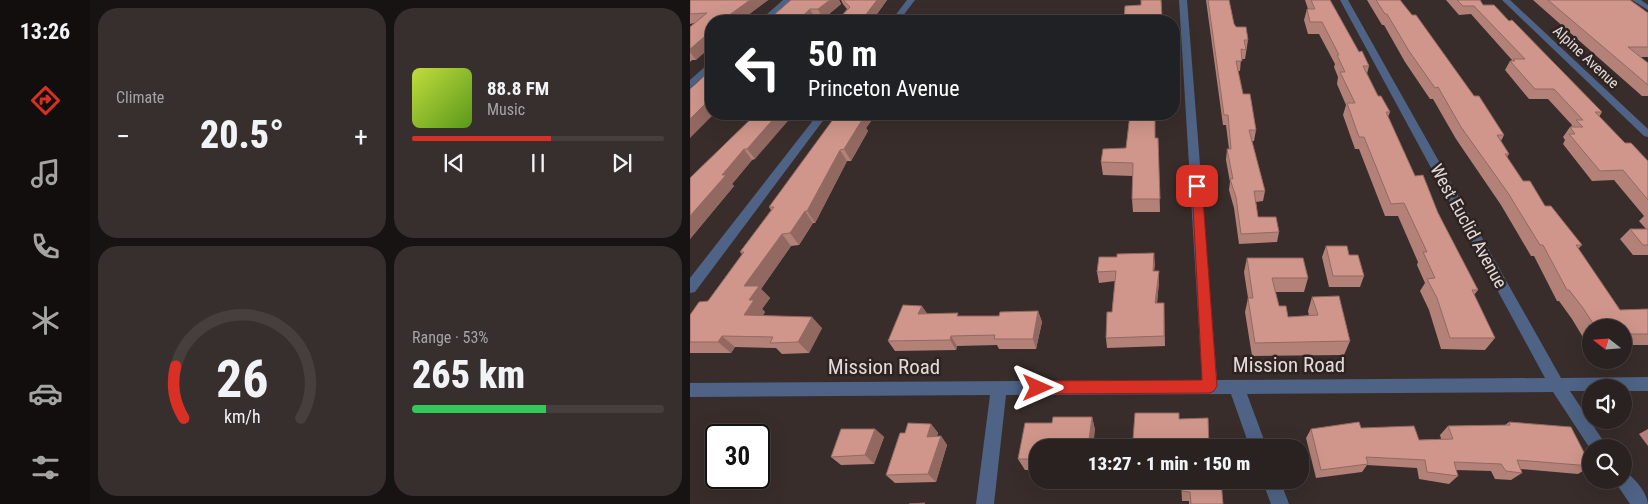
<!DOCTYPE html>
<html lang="en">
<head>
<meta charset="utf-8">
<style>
	:root { --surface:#2a2220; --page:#362f2d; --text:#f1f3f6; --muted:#a5a4a5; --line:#463f3e; --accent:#d93025 }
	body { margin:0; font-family:"Roboto Condensed",sans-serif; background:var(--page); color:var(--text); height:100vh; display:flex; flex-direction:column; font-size:19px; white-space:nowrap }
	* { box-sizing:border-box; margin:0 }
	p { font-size:16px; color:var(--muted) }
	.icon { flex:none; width:28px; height:28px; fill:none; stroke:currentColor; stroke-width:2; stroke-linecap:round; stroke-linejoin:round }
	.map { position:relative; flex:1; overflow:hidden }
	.details { display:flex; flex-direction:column; gap:8px; padding:8px; background:#171312; width:600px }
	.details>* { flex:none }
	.hud { position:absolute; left:15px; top:15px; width:475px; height:105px; border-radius:20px; box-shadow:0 5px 20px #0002,0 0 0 1px var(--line); background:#202124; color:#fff; overflow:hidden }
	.needle { width:32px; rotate:287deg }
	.controls { position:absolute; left:892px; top:319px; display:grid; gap:10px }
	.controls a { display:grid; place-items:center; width:50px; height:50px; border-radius:50%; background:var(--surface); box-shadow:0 5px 20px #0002,0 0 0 1px var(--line); font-size:25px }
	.speed { position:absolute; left:15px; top:424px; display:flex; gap:10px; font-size:25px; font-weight:700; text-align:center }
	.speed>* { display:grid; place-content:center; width:65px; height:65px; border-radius:50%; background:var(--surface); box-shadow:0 5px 20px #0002,0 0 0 1px var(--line); line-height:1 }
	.speed .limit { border:2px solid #111; border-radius:8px; background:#fff; color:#111 }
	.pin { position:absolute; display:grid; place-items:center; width:42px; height:42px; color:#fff; margin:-21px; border-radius:10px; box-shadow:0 2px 8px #0006 }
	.me { position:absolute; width:55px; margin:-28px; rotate:90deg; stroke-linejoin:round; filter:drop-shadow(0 0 4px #0008) }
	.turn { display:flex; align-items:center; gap:18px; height:105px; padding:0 20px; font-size:22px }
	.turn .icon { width:65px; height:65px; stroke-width:2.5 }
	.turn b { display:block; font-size:35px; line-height:42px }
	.big { font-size:38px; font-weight:800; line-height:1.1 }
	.details .card { flex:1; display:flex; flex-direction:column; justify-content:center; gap:8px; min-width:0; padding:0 18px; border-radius:20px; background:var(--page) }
	.details .dial { align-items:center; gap:0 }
	.dial svg { height:130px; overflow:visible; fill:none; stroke:var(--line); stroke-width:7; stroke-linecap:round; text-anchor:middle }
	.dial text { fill:var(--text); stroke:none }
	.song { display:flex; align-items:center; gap:15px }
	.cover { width:60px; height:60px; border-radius:8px; background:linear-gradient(135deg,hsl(70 70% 55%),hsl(90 70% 35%)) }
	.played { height:5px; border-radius:2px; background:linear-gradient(90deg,var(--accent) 55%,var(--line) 55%) }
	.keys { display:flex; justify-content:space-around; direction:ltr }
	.heat { display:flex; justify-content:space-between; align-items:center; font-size:28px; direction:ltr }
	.charge { height:8px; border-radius:4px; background:linear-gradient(90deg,#34c759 53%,var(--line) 0) }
	.details .tiles { flex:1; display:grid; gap:8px; grid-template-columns:repeat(2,1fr) }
	.trip { position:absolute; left:339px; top:439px; width:280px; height:50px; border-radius:20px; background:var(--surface); box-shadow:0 5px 20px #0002,0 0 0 1px var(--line); font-weight:800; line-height:50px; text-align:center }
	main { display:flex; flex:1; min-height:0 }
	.menu { display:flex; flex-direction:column; width:90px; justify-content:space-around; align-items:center; background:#110e0d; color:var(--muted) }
	.menu .icon { width:35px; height:35px }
	.menu .active { color:var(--accent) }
	.menu b { font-size:22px; color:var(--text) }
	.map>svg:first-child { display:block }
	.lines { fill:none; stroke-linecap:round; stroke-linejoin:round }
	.minor { fill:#4e6385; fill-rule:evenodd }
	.wall { fill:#b38178 }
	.shaded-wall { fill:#926961 }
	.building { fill:#d0968b; stroke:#926961 }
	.route { fill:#d93025; stroke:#8d1f18 }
	.labels { text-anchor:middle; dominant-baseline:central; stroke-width:5; stroke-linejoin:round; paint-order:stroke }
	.far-street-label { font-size:15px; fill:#e2dad9; stroke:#2e2321 }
	.street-label { font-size:18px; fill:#e2dad9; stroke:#2e2321 }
	.near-street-label { font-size:21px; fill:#e2dad9; stroke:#2e2321 }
</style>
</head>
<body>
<main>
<nav class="menu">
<b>13:26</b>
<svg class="icon active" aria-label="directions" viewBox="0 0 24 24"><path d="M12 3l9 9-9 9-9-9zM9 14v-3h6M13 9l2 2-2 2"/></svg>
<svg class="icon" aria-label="music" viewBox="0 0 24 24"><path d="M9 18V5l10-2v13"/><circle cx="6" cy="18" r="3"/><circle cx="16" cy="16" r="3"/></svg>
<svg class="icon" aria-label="phone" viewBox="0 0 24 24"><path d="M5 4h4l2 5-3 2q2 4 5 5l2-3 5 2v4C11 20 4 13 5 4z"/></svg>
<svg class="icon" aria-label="climate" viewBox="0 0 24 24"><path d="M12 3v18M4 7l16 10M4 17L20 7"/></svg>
<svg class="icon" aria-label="car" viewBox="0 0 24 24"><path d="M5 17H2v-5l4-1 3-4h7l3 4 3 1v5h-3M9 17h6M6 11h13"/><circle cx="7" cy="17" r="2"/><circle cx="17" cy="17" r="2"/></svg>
<svg class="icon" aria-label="filters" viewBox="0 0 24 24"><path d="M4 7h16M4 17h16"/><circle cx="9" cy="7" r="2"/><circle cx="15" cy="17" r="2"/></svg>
</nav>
<section class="details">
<div class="tiles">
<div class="card"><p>Climate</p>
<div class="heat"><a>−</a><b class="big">20.5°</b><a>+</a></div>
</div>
<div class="card">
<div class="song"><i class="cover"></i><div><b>88.8 FM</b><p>Music</p></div></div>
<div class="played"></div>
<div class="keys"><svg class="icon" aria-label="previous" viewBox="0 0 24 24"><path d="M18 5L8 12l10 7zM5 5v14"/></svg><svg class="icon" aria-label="pause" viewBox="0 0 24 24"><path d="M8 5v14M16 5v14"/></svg><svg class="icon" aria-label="next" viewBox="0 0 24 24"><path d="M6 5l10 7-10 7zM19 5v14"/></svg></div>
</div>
<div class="card dial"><svg viewBox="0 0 100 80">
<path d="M14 69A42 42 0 1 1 86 69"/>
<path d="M14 69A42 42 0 0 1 9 37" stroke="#d93025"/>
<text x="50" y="56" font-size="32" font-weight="700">26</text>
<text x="50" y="72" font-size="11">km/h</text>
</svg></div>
<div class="card"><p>Range · 53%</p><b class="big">265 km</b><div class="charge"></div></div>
</div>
</section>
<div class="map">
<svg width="958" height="504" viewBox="0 0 958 504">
	<rect width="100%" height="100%" fill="#382d2a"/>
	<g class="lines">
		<path class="minor" d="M93 0H101L77 21H69Z
			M217 0H225L209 21H201Z
			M489 0H497L527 380 855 378 650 0H658L871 378 958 377V391H934V388H901V391H880L918 448H901V450L863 392 557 394 577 448H560L541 394 316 395 304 504H286L300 395 0 397V383L512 380Z
			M812 0H820L958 129V137L954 136Z
			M942 0H951L958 5V10Z
			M18 64H21V70L0 88V80Z
			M128 114H138L5 292 0 293V278Z
			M934 472C943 475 958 494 958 504H940L924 480H934Z
			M572 480H590L599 504H581Z"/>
	</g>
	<path class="wall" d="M0 0H78L50 21H21L6 60H2L0 62V27L4 23 0 24Z
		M101 0H149L151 4 133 19H125L122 21H77Z
		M151 0H197L182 21H147L157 9 153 4Z
		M471 0 472 21H434L451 5Z
		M516 0H539L544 24 558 40 555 59H551L550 71H548L553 94 566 130 564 141H562L575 191 573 201 566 202 568 217 589 232 587 242 549 244 544 208 539 190 540 182 536 160 537 149H539L536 125H533Z
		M615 0H640L669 52 679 66 677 74 688 96 700 112 698 117 725 176 748 213 788 290 784 295 805 338 795 350 751 349 739 310 730 291 735 283 727 265 728 262 708 216H695L669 149H665L653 115 656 105 647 84 648 77 644 67 645 64 629 34H618L614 20 617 9H618Z
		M677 0H710L814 135 811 141 819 154 817 157 833 181 855 206 892 245 888 249 930 310 958 309V345H934V328H901V344H897L882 319 869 301H867L844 256H841L811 205 766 139 743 99H740L715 62 694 25H692Z
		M756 0H790L793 5 819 21 912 112 909 117 935 143 958 161V255H943L930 239 940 229H956L949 221 954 216 924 180 902 181 873 144 875 140 873 137 880 127H881L882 125 858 99H839L815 70 820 61H821L822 60 781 14 769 15Z
		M843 0H940L958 13V57H950L958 63V96H952Z
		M411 114H436V115H411Z
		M440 114H457V116L465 138H468L470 212H443L442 199 443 176 413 175 411 162 436 148Z
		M63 117 65 159 62 160 42 184 44 186 0 239V178Z
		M184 117 176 128 178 131 161 161H157L125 223H123L109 245 101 246 71 289 80 298 72 309 75 312 73 315 132 328 119 353 92 354 86 348 45 347 41 353H0V315L18 301 52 254 50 252 81 210 79 207Z
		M636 246 659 255 674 276 670 287H639L632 257Z
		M557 258 618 278 614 292H585L589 306 598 317 619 316 618 311 622 297 660 341 654 355 562 356 555 312 558 298 554 272Z
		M465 263 464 271 469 282 467 303H474L475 346 417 348 416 338 422 312 425 281 409 283 407 272Z
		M348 311 352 322 346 349H309L307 345 267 346 266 350 205 351 198 341 237 314 269 316H309Z
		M402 417 405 430 348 448V470H335L328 459 362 423Z
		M489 419 519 448H444L443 439Z
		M819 422 901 466 888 474 831 469 832 473 821 480 805 479 801 471 766 470 768 476 759 484 729 479 727 468 677 465 672 472 626 478 616 438 621 429 671 428 729 440 751 439 750 435 758 426 815 425Z
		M241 424 248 433 247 436H251L257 445 246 482 205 483 196 475 215 433Z
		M185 429 194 437 184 464 151 465 141 457Z
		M958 429V446L949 434Z
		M491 480H531L533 504H499V501H492Z"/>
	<path class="shaded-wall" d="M60 0H78L50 21H31Z
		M140 0H149L151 4 133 19 128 9Z
		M187 0H197L182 21H171Z
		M120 9 125 19 122 21H109L108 20Z
		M21 31V47L6 60 0 52V49Z
		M21 98V114H24L0 138V119Z
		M88 114H104L65 159 57 149Z
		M172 114H182L184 117 176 128 178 131 161 161 154 149 168 120Z
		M54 149 62 160 42 184 44 186 0 239V216L32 175Z
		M150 150 157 161 125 223 117 211Z
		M115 211 123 223 109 245 100 233Z
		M92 234 101 246 71 289 80 298 72 309 75 312 66 326 54 315 59 300 54 286Z
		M464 253 465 263 463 282V271Z
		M469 271V282L466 313 465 303Z
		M232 306 239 316 228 314Z
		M348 311 352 322 346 349 343 339Z
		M122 317 132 328 119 353 108 342Z
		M32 336 45 347 41 353 28 342Z
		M261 336 267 346 266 350 260 340Z
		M402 417 405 430 403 448H398Z
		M241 424 248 433 244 445 237 437Z
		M185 429 194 437 184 464 175 455Z
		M251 436 257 445 246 482 238 474Z"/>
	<path class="building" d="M0 0H60L31 21H21V31L0 49V27L17 13 0 14Z
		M101 0H140L128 9H120L108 20H104L102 21H77Z
		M153 0H187L171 21H147L160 7Z
		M451 0H471L472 18H469L468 21H434L435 6 451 5Z
		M518 0H539L544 24 546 27H556L558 40H554L556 50 551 49 552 61H546L553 94H560L566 130H559L575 191H564L568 217H586L589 232 551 234 546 197 540 179H543L537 149H541L538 115H534Z
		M621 0H640L669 52 672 51 679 66H673L688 96H691L700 112H696L725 176 733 175 748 213 788 290H782L805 338H760L747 298 737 279 745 278 733 252H737L714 203 701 204 674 137H669L657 103H665L650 72H655L647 55H649L632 22H620L617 9H625Z
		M686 0H710L722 15H726L784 96H789L814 135H807L819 154H815L833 181H840L855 206H861L892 245H886L930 310 958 309V334H934V328H906L893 308 879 290H877L853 245H850L818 193 771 127 748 87 745 88 719 51 697 14H695Z
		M767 0H790L793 5H804L819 21 822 20 912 112H905L935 143H941L958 161V200L933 170 910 171 879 134H885L880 127H893L886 120H893L864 89H845L820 61H825L823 59H835L784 6H773Z
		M858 0H940L958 13V47H938L958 63V85Z
		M21 70V98L0 119V89Z
		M66 114H88L57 149H54L32 175H36L0 216V178Z
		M147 114H172L168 120H172L154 149 150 150 117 211H115L100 233 92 234 54 286H69L59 300H64L54 315 122 317 108 342 80 343 83 337 32 336 28 342H0V315L9 302 18 301 54 252H50L84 207H79Z
		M440 114H456V116L465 119V138H468L470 199H442L443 163 411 162 413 149 436 148Z
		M940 229H958V245H953Z
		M636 246H657L659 255H668L674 276H643Z
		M464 253 463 271H469L465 303H474V336L416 338 417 312H422L426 271 407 272 409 257H427V254Z
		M557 258H613L618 278H582L589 306H596L598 317 628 315 622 297 649 296 660 341 565 343 558 298H563Z
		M213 305 232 306 228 314 268 313 267 316H309L310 312 348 311 343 339H304L305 335 261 336 260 340 198 341Z
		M445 413H489V419L518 418 519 448H471V439H443Z
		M363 417H402L398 448H348V459H328L335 423H362Z
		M669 422 671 428 724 426 729 440 763 439 758 426 820 425 819 422 881 427 901 466 827 460 832 473 816 471 811 464 764 462 768 476 737 472 735 460 676 457 678 464 631 470 621 429Z
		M218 423 241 424 237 437 251 436 238 474 196 475 210 433H215Z
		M151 429H185L175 455 141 457Z
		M492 480H531L533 504H501L500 492 492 491Z
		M235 503 234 504H219Z"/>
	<path class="route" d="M507 183 512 186 527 386 524 391 520 393 348 394 343 392 340 388 343 383 348 381 512 380 502 186Z"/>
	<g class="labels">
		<g class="far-street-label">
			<text transform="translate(896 57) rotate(43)">Alpine Avenue</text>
		</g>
		<g class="street-label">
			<text transform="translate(779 226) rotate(61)">West Euclid Avenue</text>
		</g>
		<g class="near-street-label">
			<text x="599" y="365">Mission Road</text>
			<text x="194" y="367">Mission Road</text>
		</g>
	</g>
</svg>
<div class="controls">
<a><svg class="needle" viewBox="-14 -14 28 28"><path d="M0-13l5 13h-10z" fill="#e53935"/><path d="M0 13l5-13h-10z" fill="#a5a4a5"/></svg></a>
<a><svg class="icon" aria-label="sound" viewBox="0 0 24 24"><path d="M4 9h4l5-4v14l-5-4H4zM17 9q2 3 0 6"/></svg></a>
<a><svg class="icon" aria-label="search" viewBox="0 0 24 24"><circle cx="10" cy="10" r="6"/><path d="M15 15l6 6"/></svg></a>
</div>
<div class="speed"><div class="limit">30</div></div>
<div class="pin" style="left:507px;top:186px;background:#d93025"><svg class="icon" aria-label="arrive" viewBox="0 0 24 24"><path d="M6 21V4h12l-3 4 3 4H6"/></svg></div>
<svg class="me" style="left:348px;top:388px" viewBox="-20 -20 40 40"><path d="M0-17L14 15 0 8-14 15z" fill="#d93025" stroke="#fff" stroke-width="4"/></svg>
<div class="trip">13:27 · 1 min · 150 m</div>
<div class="hud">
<div class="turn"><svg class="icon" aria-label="left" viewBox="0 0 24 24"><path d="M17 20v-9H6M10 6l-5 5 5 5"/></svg><div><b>50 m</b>Princeton Avenue</div></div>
</div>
</div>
</main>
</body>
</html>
